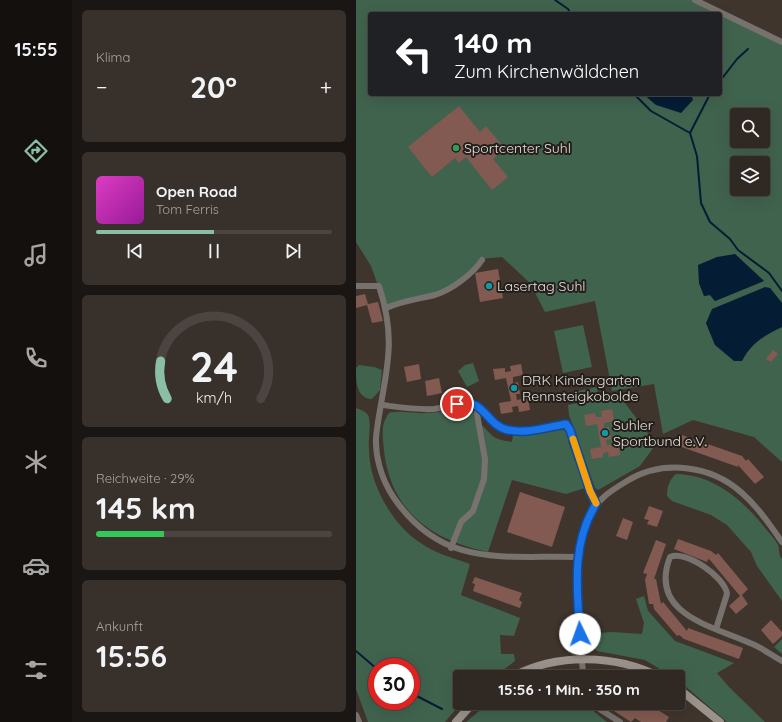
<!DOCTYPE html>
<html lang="de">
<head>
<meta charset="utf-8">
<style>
	:root { --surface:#302822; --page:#38302a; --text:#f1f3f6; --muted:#a8a6a5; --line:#4b4440; --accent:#8abfa5 }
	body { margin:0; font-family:Quicksand,sans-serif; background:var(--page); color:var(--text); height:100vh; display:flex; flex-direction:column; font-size:15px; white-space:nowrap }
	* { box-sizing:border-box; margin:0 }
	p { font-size:13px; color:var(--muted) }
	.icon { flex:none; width:22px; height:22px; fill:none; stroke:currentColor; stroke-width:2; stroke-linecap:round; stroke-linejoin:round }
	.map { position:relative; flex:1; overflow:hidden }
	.panel { display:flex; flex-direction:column; gap:10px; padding:10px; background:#1a1613; width:284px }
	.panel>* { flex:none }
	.top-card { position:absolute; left:12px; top:12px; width:354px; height:84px; border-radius:4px; box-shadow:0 4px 16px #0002,0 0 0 1px var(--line); background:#202124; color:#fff; overflow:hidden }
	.tools { position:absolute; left:374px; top:108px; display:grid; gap:8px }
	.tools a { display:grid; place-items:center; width:40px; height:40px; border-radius:4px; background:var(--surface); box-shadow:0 4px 16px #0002,0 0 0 1px var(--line); font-size:20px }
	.speed { position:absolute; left:12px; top:658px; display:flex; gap:8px; font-size:20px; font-weight:700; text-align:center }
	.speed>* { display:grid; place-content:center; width:52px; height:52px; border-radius:50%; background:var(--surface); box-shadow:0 4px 16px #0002,0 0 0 1px var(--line); line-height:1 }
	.speed .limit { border:6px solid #d22; background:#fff; color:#111 }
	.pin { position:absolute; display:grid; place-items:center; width:34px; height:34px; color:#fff; margin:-17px; border:2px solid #fff; border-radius:50%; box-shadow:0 1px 4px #0007 }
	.me { position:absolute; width:44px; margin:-22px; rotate:357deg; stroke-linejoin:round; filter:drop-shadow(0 0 3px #0008) }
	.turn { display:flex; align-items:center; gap:14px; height:84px; padding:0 20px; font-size:18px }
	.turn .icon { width:52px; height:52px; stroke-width:2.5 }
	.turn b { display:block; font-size:28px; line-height:34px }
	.big { font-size:30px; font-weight:700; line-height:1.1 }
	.panel .card { flex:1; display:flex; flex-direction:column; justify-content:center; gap:6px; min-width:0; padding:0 14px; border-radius:6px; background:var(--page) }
	.panel .dial { align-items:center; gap:0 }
	.dial svg { height:104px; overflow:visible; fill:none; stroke:var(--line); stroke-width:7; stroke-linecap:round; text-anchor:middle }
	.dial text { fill:var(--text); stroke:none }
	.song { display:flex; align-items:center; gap:12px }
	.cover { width:48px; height:48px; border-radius:6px; background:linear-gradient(135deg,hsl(310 70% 55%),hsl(300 70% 35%)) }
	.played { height:4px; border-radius:2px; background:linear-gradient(90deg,var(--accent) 50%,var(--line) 50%) }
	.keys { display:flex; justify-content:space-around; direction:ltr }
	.heat { display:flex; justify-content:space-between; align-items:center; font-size:22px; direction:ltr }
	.charge { height:6px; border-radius:3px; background:linear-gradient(90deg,#34c759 29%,var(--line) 0) }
	.trip { position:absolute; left:97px; top:670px; width:232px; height:40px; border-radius:4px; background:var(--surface); box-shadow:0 4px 16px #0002,0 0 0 1px var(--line); font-weight:700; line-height:40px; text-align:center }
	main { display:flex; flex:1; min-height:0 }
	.dock { display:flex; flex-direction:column; width:72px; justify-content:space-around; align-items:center; background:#13100e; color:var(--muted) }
	.dock .icon { width:28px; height:28px }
	.dock .active { color:var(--accent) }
	.dock b { font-size:18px; color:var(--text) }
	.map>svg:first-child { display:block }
	.green { fill:#40634e; fill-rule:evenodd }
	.water { fill:#041d35 }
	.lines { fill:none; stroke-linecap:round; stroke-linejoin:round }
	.stream { stroke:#041d35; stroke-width:2 }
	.building { fill:#825a51 }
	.street { stroke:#77726e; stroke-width:6 }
	.secondary { stroke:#9a928b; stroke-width:8 }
	.route-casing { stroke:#114b97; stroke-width:10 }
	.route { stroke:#1a73e8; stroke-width:7 }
	.slow { stroke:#f59e0b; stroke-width:7 }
	.leisure-dot { fill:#2e9e5b; stroke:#231e1a; stroke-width:1.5 }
	.culture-dot { fill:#0f9aa8; stroke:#231e1a; stroke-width:1.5 }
	.labels { text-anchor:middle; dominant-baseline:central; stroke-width:4; stroke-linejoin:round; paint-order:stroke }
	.poi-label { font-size:14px; fill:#e7e0db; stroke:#231e1a; text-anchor:start }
</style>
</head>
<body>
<main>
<nav class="dock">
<b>15:55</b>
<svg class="icon active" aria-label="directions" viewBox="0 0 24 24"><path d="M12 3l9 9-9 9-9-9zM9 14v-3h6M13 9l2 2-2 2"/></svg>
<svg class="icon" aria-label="music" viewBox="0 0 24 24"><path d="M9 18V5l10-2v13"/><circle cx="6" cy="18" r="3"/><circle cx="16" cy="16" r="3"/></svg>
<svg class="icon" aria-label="phone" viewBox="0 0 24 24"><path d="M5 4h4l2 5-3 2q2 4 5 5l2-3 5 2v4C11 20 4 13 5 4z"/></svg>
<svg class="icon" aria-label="climate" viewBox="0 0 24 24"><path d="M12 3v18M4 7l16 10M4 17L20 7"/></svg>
<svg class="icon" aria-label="car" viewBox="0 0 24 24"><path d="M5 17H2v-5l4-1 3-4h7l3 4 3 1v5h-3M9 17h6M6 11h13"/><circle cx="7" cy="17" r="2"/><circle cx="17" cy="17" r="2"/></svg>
<svg class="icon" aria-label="filters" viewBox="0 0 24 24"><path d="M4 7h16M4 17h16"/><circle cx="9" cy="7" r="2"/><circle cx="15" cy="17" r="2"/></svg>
</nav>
<section class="panel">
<div class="card"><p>Klima</p>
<div class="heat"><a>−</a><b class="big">20°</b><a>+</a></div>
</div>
<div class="card">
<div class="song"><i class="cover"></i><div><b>Open Road</b><p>Tom Ferris</p></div></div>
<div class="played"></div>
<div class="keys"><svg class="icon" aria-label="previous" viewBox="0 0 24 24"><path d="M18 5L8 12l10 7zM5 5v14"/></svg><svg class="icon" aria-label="pause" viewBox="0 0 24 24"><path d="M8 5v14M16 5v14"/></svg><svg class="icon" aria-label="next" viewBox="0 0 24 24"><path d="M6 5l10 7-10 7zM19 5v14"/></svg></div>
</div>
<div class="card dial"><svg viewBox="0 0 100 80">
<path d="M14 69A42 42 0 1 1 86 69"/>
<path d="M14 69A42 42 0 0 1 9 40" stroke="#8abfa5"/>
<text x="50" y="56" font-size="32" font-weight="700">24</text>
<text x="50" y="72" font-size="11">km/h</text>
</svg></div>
<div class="card"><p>Reichweite · 29%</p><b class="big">145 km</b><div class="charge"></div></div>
<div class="card"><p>Ankunft</p><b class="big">15:56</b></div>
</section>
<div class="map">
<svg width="426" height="722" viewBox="0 0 426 722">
	<rect width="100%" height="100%" fill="#40352d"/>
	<path class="green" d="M0 0H339L426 42V303L414 288 353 318 350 323 359 345 386 361C395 343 408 335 426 327V462L398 437 337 420 307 434 298 384 256 391 239 301 189 312 174 283 146 257 124 259 123 264 92 289 30 308 15 266 0 242ZM14 14H364V94H14ZM381 115H407V141H381ZM381 163H407V189H381ZM379 254 408 281 359 301 354 295 348 296 343 283Z
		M227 325 236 367 207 373 198 331Z
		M117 363 123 381 111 387 102 371 109 365Z
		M3 365 18 367 26 370 24 390 16 399C0 398 0 381 0 368Z
		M241 387 242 396 214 401 213 393Z
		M262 394 300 444 284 466 242 490 239 488 213 415 212 405Z
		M116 406 120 423C128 424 131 432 138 437 143 440 150 441 156 442L157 435 201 428 213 432 215 440 212 441 219 461 222 460 229 488 210 494 156 480 132 552C76 540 35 512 28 451 27 436 24 425 33 413 46 410 58 414 70 413 86 413 101 408 116 406Z
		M0 408C5 410 12 412 13 418 15 428 12 439 13 449 13 483 35 523 63 542 78 553 97 558 114 564L105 595 164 618 158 636 144 635 145 654H158L159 661 138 677H104L105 703 89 722H12L0 689ZM21 667H55V701H21Z
		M320 474C358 475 386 499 409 528 413 533 419 539 422 545 424 550 422 555 426 559V601L401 566 395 552 371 525 355 515 316 501 311 496C311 487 313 480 320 474Z
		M288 596 292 611 319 641 378 663 361 673 373 687 409 722H371L322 680V677H317L289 660 241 651 230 638 229 634 256 632 286 634 288 623 280 599Z
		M426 639V654L418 647Z
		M209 670 215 671 220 677H184Z
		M133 703H232L236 710 251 722H110Z"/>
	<path class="water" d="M287 94H335L337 100 325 113 300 105Z
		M379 254 408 281 359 301 354 295 348 296 343 283 342 265 361 257Z
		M409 287 414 288 426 303V327C409 335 394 344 386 361H378L359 345 350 323 356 309Z"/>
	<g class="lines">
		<path class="stream" d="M199 0 212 9 215 14
			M364 81 381 59 392 49
			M278 94 295 111 334 133 341 156 345 203 354 222 374 239 382 250 413 273 426 291
			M334 133 354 94
			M0 651 21 669
			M55 693 86 709"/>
	</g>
	<path class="building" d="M103 106 124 132 130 126 149 149 137 159 152 177 136 190 110 157 103 163 99 158 76 177 52 147Z
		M142 269 147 298 124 302 119 273Z
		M9 294 12 304 22 302 27 321 16 323 11 305 0 308V296Z
		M417 350 422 354 415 362 410 359Z
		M63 364 65 379 51 382 48 367Z
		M165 364 167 375 157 377V383L162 382 164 394H160L161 400 172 398 174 410 163 412 162 406 156 407 157 412 145 414 143 403 155 401 150 378 139 380 137 369 149 368V372L155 371 154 366Z
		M83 378 86 393 71 396 69 381Z
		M256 409 258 421 248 423V428L253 427 255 439 250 440 251 445 262 443 264 455 253 457 252 452 247 453V457L236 459 234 449 245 447 241 424 230 426 228 415 239 413 240 417H246L245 411Z
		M323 434 386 456 390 461 392 459 408 477 399 484 382 465V467L320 445Z
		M164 492 209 507 196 547 151 532Z
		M293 506 307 511 301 527 291 524 293 520 288 519Z
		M267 518 277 522 271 540 260 536Z
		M322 539 355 551 360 555 362 553 392 589 386 595 392 604 380 614 373 606 384 596 354 560 352 559 351 562 318 549Z
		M300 540 310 544 298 579H300L305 604 307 602 331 631 332 628 387 648 383 659 328 639 323 635 321 636 298 609 297 604H293L289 580 291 574 287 573Z
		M119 577 166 593 163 600 166 602 164 608 117 591 119 584 116 583Z
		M415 620 426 632V636L417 644 405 630Z
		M263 703H291L313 717 310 722H285L279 718 275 722 258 711Z"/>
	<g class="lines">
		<path class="street" d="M339 0 426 42
			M0 286H23C42 344 29 372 21 429 17 452 25 479 38 498 87 569 147 555 221 557
			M30 308C46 301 62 299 79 295 95 290 117 274 126 260
			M26 405C42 407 61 410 78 409 89 408 100 401 110 402 127 403 135 423 150 429 167 436 192 427 210 424L214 430 234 491 240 504
			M95 548 105 522 117 511 128 479 129 459 121 414 122 406
			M360 629 371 594C369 577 330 550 314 557 292 614 356 626 394 643 405 647 415 655 426 661
			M228 677C224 655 224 633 222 611 221 593 219 574 222 556 224 543 228 528 234 516 241 499 256 490 271 481 307 459 355 465 386 493 402 507 414 525 426 542
			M239 703 245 710 264 722
			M0 715 3 722"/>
		<path class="secondary" d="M156 677C200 653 260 654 304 677
			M322 688 364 722
			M100 722 117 703"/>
	</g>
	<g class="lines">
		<g class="route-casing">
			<path id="route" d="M101 404C129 397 129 425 152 430 171 434 191 427 210 424L214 430 234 491 240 504C215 544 221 589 224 634"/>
		</g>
		<use href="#route" class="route"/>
		<path class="slow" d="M217 439 234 491 240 503"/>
	</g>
	<circle class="leisure-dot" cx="100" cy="148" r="4"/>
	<g class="culture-dot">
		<circle cx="133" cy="286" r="4"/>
		<circle cx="158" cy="388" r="4"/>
		<circle cx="249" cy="433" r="4"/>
	</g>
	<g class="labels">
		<g class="poi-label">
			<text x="108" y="148">Sportcenter Suhl</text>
			<text x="141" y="286">Lasertag Suhl</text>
			<text x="166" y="380">DRK Kindergarten<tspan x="166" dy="16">Rennsteigkobolde</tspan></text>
			<text x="257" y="425">Suhler<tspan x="257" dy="16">Sportbund e.V.</tspan></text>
		</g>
	</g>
</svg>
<div class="tools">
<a><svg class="icon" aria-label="search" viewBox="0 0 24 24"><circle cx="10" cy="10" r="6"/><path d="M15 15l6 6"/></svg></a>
<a><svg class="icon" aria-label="layers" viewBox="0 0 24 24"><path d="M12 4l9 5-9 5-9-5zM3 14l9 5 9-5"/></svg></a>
</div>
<div class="speed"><div class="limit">30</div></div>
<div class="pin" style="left:101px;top:404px;background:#d93025"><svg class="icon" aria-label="arrive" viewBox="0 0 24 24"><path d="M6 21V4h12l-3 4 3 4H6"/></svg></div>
<svg class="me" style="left:224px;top:634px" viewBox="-20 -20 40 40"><circle r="19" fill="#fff"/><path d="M0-13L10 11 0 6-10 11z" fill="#1a73e8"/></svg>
<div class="trip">15:56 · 1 Min. · 350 m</div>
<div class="top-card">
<div class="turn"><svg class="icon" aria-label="left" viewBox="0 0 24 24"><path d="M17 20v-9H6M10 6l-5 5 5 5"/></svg><div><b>140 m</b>Zum Kirchenwäldchen</div></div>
</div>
</div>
</main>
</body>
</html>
